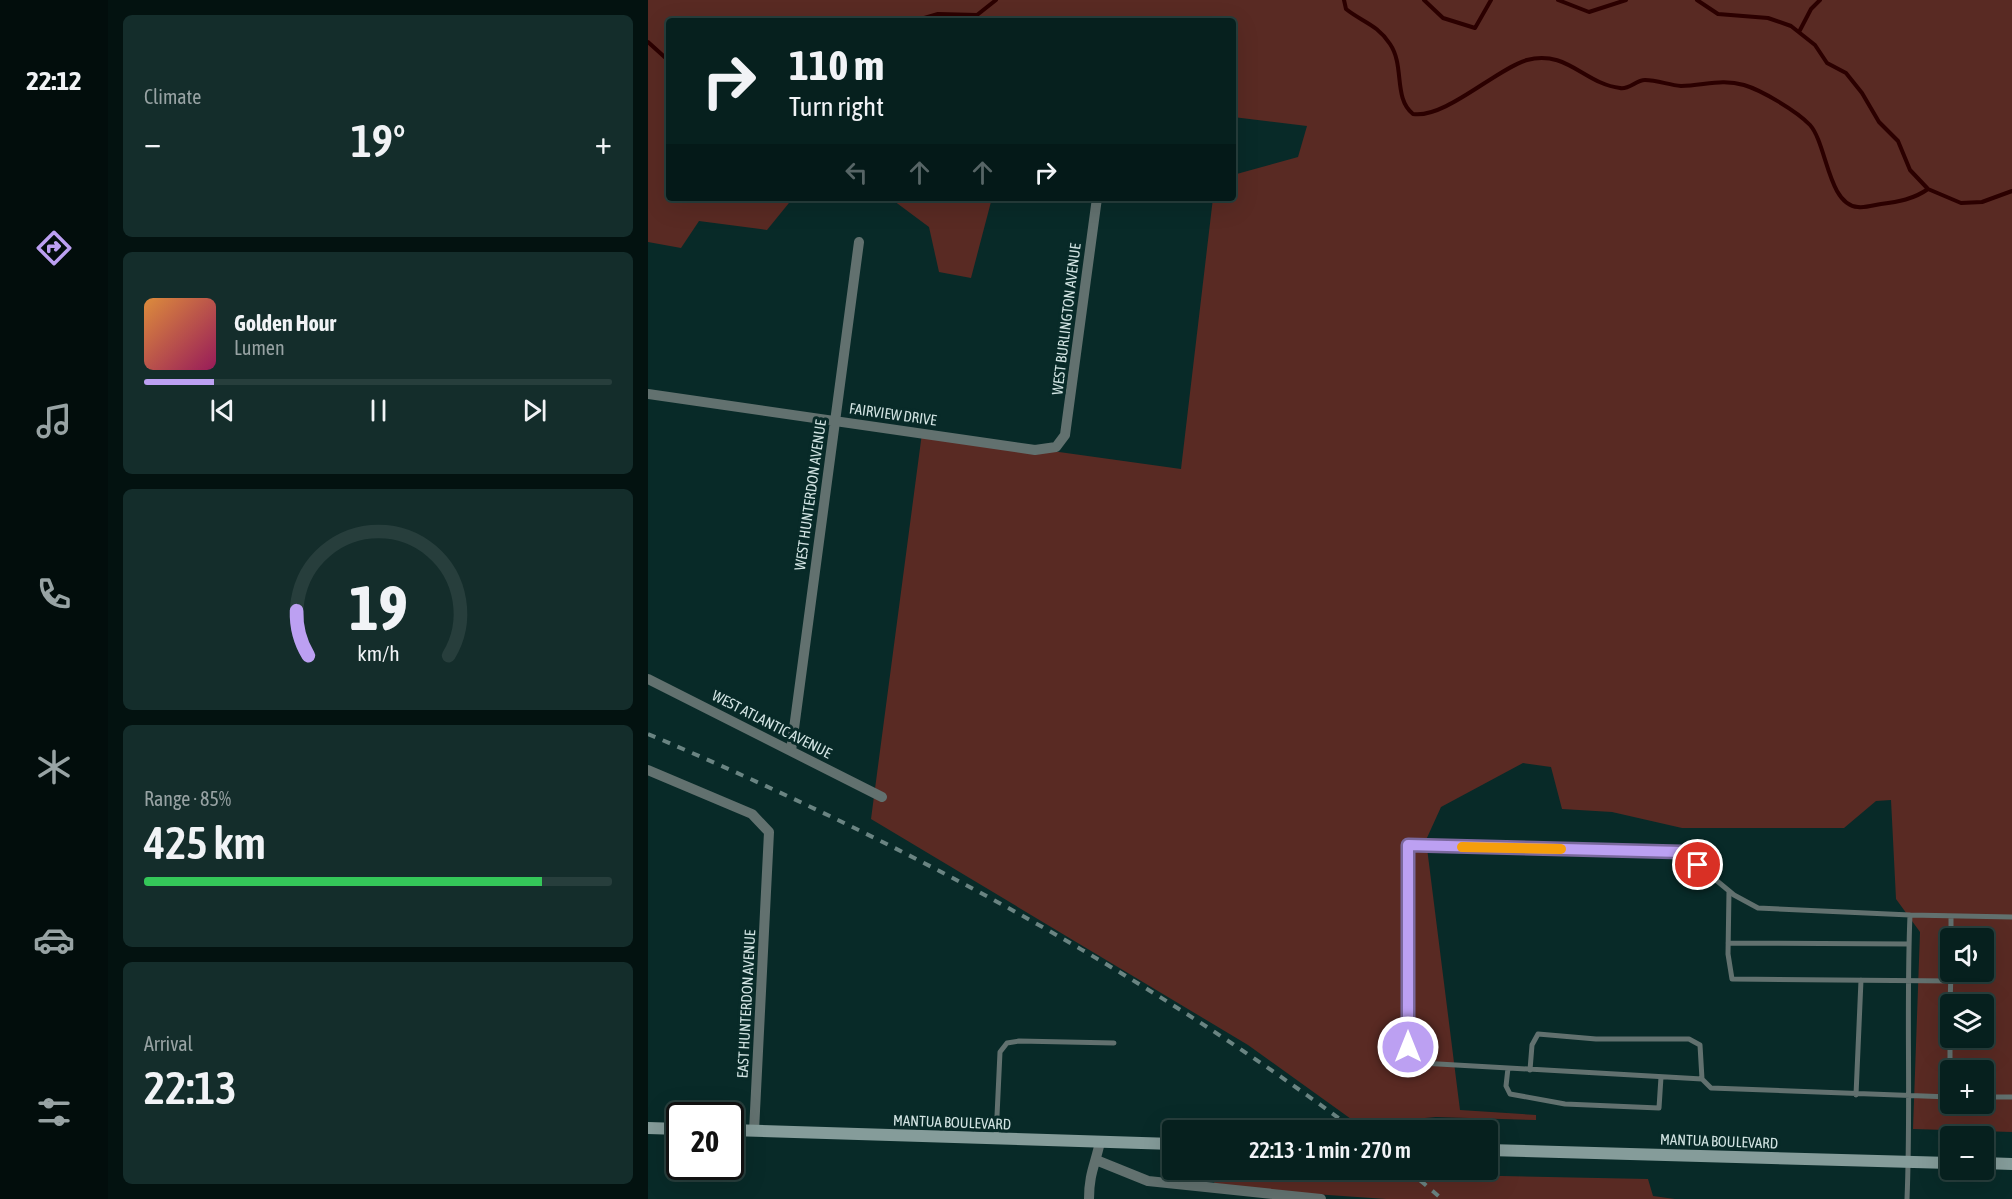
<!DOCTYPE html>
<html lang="en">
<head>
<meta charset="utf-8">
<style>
	:root { --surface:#06201e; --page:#142d2b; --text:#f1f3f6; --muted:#98a3a4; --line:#273e3c; --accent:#bca0f2 }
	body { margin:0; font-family:"Asap Condensed",sans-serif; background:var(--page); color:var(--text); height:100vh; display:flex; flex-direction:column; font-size:22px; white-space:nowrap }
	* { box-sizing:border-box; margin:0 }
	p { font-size:20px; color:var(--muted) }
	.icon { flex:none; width:33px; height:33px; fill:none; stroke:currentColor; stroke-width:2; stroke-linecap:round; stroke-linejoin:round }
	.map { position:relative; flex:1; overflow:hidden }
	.details { display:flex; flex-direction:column; gap:15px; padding:15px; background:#031210; width:540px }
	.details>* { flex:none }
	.guide { position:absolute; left:18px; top:18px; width:570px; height:183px; border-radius:6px; box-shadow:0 6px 24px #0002,0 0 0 2px var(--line); background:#06201e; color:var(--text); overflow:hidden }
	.buttons { position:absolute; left:1292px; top:928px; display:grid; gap:12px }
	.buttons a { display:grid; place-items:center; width:54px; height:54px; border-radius:6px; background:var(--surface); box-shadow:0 6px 24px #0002,0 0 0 2px var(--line); font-size:30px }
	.speed { position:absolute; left:18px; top:1102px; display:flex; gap:12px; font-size:30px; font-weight:700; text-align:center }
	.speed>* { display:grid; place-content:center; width:78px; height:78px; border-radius:50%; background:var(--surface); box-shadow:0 6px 24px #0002,0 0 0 2px var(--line); line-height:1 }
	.speed .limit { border:3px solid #111; border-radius:9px; background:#fff; color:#111 }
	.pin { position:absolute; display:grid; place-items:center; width:51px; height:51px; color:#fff; margin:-26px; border:3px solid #fff; border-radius:50%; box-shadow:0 2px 6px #0007 }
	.me { position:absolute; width:66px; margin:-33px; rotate:0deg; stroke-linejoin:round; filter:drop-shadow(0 0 4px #0008) }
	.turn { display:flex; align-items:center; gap:21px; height:126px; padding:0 24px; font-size:27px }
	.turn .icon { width:78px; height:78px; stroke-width:2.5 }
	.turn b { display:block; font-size:42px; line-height:51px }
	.lanes { display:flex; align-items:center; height:57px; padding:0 24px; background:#0003; justify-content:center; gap:30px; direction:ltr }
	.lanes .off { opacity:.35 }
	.big { font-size:45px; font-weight:600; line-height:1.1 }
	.details .card { flex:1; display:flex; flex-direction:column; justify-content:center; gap:9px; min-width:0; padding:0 21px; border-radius:9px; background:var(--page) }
	.details .dial { align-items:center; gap:0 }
	.dial svg { height:156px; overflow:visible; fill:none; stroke:var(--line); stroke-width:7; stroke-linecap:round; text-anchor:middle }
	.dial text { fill:var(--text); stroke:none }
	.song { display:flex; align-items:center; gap:18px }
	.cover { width:72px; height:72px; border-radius:9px; background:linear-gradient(135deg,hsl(30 70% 55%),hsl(330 70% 35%)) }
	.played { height:6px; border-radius:3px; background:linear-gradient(90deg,var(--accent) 15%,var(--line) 15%) }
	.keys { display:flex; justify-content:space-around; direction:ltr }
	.heat { display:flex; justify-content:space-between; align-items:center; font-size:33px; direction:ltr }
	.charge { height:9px; border-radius:4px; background:linear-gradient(90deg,#34c759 85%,var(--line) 0) }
	.trip { position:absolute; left:514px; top:1120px; width:336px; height:60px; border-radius:6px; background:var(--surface); box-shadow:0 6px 24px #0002,0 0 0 2px var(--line); font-weight:600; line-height:60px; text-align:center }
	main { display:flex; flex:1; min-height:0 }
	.tabs { display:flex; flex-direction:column; width:108px; justify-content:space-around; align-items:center; background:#020d0c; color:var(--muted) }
	.tabs .icon { width:42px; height:42px }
	.tabs .active { color:var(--accent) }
	.tabs b { font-size:27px; color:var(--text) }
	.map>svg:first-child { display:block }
	.green { fill:#592a23; fill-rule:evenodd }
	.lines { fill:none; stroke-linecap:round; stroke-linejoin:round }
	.stream { stroke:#2b0000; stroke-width:4 }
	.lane { stroke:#62716f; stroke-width:5 }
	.street { stroke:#62716f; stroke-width:10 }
	.secondary { stroke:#859c9a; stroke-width:12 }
	.rail { stroke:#6a8482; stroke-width:4; stroke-dasharray:8 8; stroke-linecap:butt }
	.route-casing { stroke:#7a689d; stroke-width:15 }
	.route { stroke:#bca0f2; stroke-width:10 }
	.slow { stroke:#f59e0b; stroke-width:10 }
	.labels { text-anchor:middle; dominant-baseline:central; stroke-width:6; stroke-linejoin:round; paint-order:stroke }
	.street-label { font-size:15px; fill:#d2e4e3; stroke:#082a28 }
</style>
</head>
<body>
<main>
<nav class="tabs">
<b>22:12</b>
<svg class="icon active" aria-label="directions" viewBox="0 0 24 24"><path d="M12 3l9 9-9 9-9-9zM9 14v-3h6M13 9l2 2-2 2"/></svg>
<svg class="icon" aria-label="music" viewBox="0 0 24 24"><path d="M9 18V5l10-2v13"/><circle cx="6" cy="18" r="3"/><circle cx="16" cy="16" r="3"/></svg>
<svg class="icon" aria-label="phone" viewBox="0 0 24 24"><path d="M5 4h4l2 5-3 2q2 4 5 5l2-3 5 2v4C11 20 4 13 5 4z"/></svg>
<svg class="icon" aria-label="climate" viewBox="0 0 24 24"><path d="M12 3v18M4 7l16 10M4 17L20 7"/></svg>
<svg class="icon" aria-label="car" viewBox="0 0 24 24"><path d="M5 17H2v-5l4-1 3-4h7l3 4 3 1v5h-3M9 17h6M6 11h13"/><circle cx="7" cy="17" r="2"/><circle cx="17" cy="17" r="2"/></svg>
<svg class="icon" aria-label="filters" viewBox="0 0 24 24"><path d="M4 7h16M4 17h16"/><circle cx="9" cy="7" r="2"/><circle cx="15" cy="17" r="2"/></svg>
</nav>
<section class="details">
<div class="card"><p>Climate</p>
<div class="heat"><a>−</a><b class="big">19°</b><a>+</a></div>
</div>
<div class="card">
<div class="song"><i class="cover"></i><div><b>Golden Hour</b><p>Lumen</p></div></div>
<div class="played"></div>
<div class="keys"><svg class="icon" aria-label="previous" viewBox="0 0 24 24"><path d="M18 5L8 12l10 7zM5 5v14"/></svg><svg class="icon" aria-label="pause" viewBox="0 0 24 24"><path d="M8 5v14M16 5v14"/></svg><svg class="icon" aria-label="next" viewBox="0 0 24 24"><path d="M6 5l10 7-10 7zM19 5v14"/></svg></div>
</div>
<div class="card dial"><svg viewBox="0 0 100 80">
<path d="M14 69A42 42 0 1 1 86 69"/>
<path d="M14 69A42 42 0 0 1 8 46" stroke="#bca0f2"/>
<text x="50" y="56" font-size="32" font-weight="700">19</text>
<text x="50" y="72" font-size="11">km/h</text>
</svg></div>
<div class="card"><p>Range · 85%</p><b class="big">425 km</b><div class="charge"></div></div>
<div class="card"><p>Arrival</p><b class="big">22:13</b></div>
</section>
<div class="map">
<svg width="1364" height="1199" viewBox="0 0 1364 1199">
	<rect width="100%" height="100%" fill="#082a28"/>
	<path class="green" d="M0 0H1364V1132L1265 1129 1272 932 1248 899 1243 800 1228 801 1196 828H1034L964 812 914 809 903 767 875 763 793 807 778 840 812 1110 888 1115V1120L788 1117 710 1124 600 1045 223 819 274 433 533 469 565 198H585V175L650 157 659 126 585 117V21H21V198H145L119 230 51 221 33 248 0 242ZM1302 939H1335V972H1302ZM1302 1005H1335V1038H1302ZM1302 1071H1335V1104H1302Z
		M242 198H344L323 278 291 272 281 227Z
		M567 1170 1000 1179 1005 1196 1027 1199H738L566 1187Z"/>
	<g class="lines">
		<path class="stream" d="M696 0 698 9C714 22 729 24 742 44 757 66 745 98 765 114 797 119 848 69 879 60 918 49 937 84 972 88 981 90 988 80 997 80 1009 80 1021 85 1033 86 1055 86 1073 78 1096 85 1113 90 1149 111 1162 125 1179 144 1180 205 1210 207 1218 208 1226 205 1233 204 1250 202 1266 199 1280 189
			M776 0 795 18 827 28 843 0
			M910 0 941 12 978 0
			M1049 0 1070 14 1120 18 1143 26 1167 45 1179 63 1198 73 1214 93 1231 122 1250 141 1262 170 1280 189 1313 203 1334 202 1364 191
			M266 21 290 14 329 15 348 0
			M1151 32 1163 9 1172 0
			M0 42 21 61"/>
		<path class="lane" d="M1081 891 1080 954 1084 979 1303 981
			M1262 915 1364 917
			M1303 939V916
			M1080 943 1261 944
			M1302 1005 1303 972
			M860 1068 858 1086 862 1094 917 1104 1011 1108 1013 1077
			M882 1070 884 1045 890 1034 948 1039H1041L1052 1045 1054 1079
			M1302 1071V1038
			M1208 1095 1213 980
			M1335 1097H1364
			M348 1137 352 1052 359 1043 371 1041 466 1043
			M1259 1199C1263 1104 1258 1009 1262 915L1110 908 1086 895 1034 852 760 845V1047L773 1063 1054 1079 1063 1088 1302 1097"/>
		<path class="street" d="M0 394 387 450 408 447 417 435 449 198
			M0 679 234 797
			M143 751 211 242
			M0 770 104 814 121 832 106 1131
			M448 1160 500 1181 673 1199
			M441 1199C441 1174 447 1165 452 1142"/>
		<path class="secondary" d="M0 1128 32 1129
			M82 1130 525 1144
			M840 1150 1302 1163
			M1335 1163 1364 1164"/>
		<path class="rail" d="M0 734C250 840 490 968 708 1131
			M760 1170 794 1199"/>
	</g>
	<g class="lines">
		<g class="route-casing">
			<path id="route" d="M760 1047V845L1034 852 1050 865"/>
		</g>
		<use href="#route" class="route"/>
		<path class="slow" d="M814 847 913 849"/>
	</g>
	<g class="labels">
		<g class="street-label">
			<text transform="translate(418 319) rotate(-83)">WEST BURLINGTON AVENUE</text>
			<text transform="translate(245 414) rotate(8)">FAIRVIEW DRIVE</text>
			<text transform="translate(162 495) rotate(-82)">WEST HUNTERDON AVENUE</text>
			<text transform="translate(124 724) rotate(27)">WEST ATLANTIC AVENUE</text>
			<text transform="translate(98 1004) rotate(-87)">EAST HUNTERDON AVENUE</text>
			<text transform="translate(304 1122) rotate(2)">MANTUA BOULEVARD</text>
			<text transform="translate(1071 1141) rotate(2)">MANTUA BOULEVARD</text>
		</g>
	</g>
</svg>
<div class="buttons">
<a><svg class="icon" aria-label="sound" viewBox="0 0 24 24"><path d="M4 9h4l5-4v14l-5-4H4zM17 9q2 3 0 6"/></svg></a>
<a><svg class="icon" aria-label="layers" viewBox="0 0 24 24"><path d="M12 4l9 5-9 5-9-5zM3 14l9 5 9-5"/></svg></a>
<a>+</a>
<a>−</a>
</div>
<div class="speed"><div class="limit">20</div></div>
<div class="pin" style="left:1050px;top:865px;background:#d93025"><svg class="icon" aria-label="arrive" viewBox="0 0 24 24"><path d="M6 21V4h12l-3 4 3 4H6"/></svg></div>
<svg class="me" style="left:760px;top:1047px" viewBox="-20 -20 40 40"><circle r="17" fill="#bca0f2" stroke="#fff" stroke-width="3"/><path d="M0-11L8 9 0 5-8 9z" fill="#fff"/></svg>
<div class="trip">22:13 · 1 min · 270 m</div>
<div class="guide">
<div class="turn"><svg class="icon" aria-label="right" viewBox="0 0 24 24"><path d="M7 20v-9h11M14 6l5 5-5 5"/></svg><div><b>110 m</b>Turn right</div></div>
<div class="lanes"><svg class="icon off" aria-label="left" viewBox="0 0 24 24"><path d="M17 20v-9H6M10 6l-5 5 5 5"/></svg><svg class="icon off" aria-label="ahead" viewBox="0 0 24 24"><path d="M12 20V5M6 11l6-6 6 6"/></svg><svg class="icon off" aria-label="ahead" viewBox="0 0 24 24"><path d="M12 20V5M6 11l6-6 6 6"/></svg><svg class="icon" aria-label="right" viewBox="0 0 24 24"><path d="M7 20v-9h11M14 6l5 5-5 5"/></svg></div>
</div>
</div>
</main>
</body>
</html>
